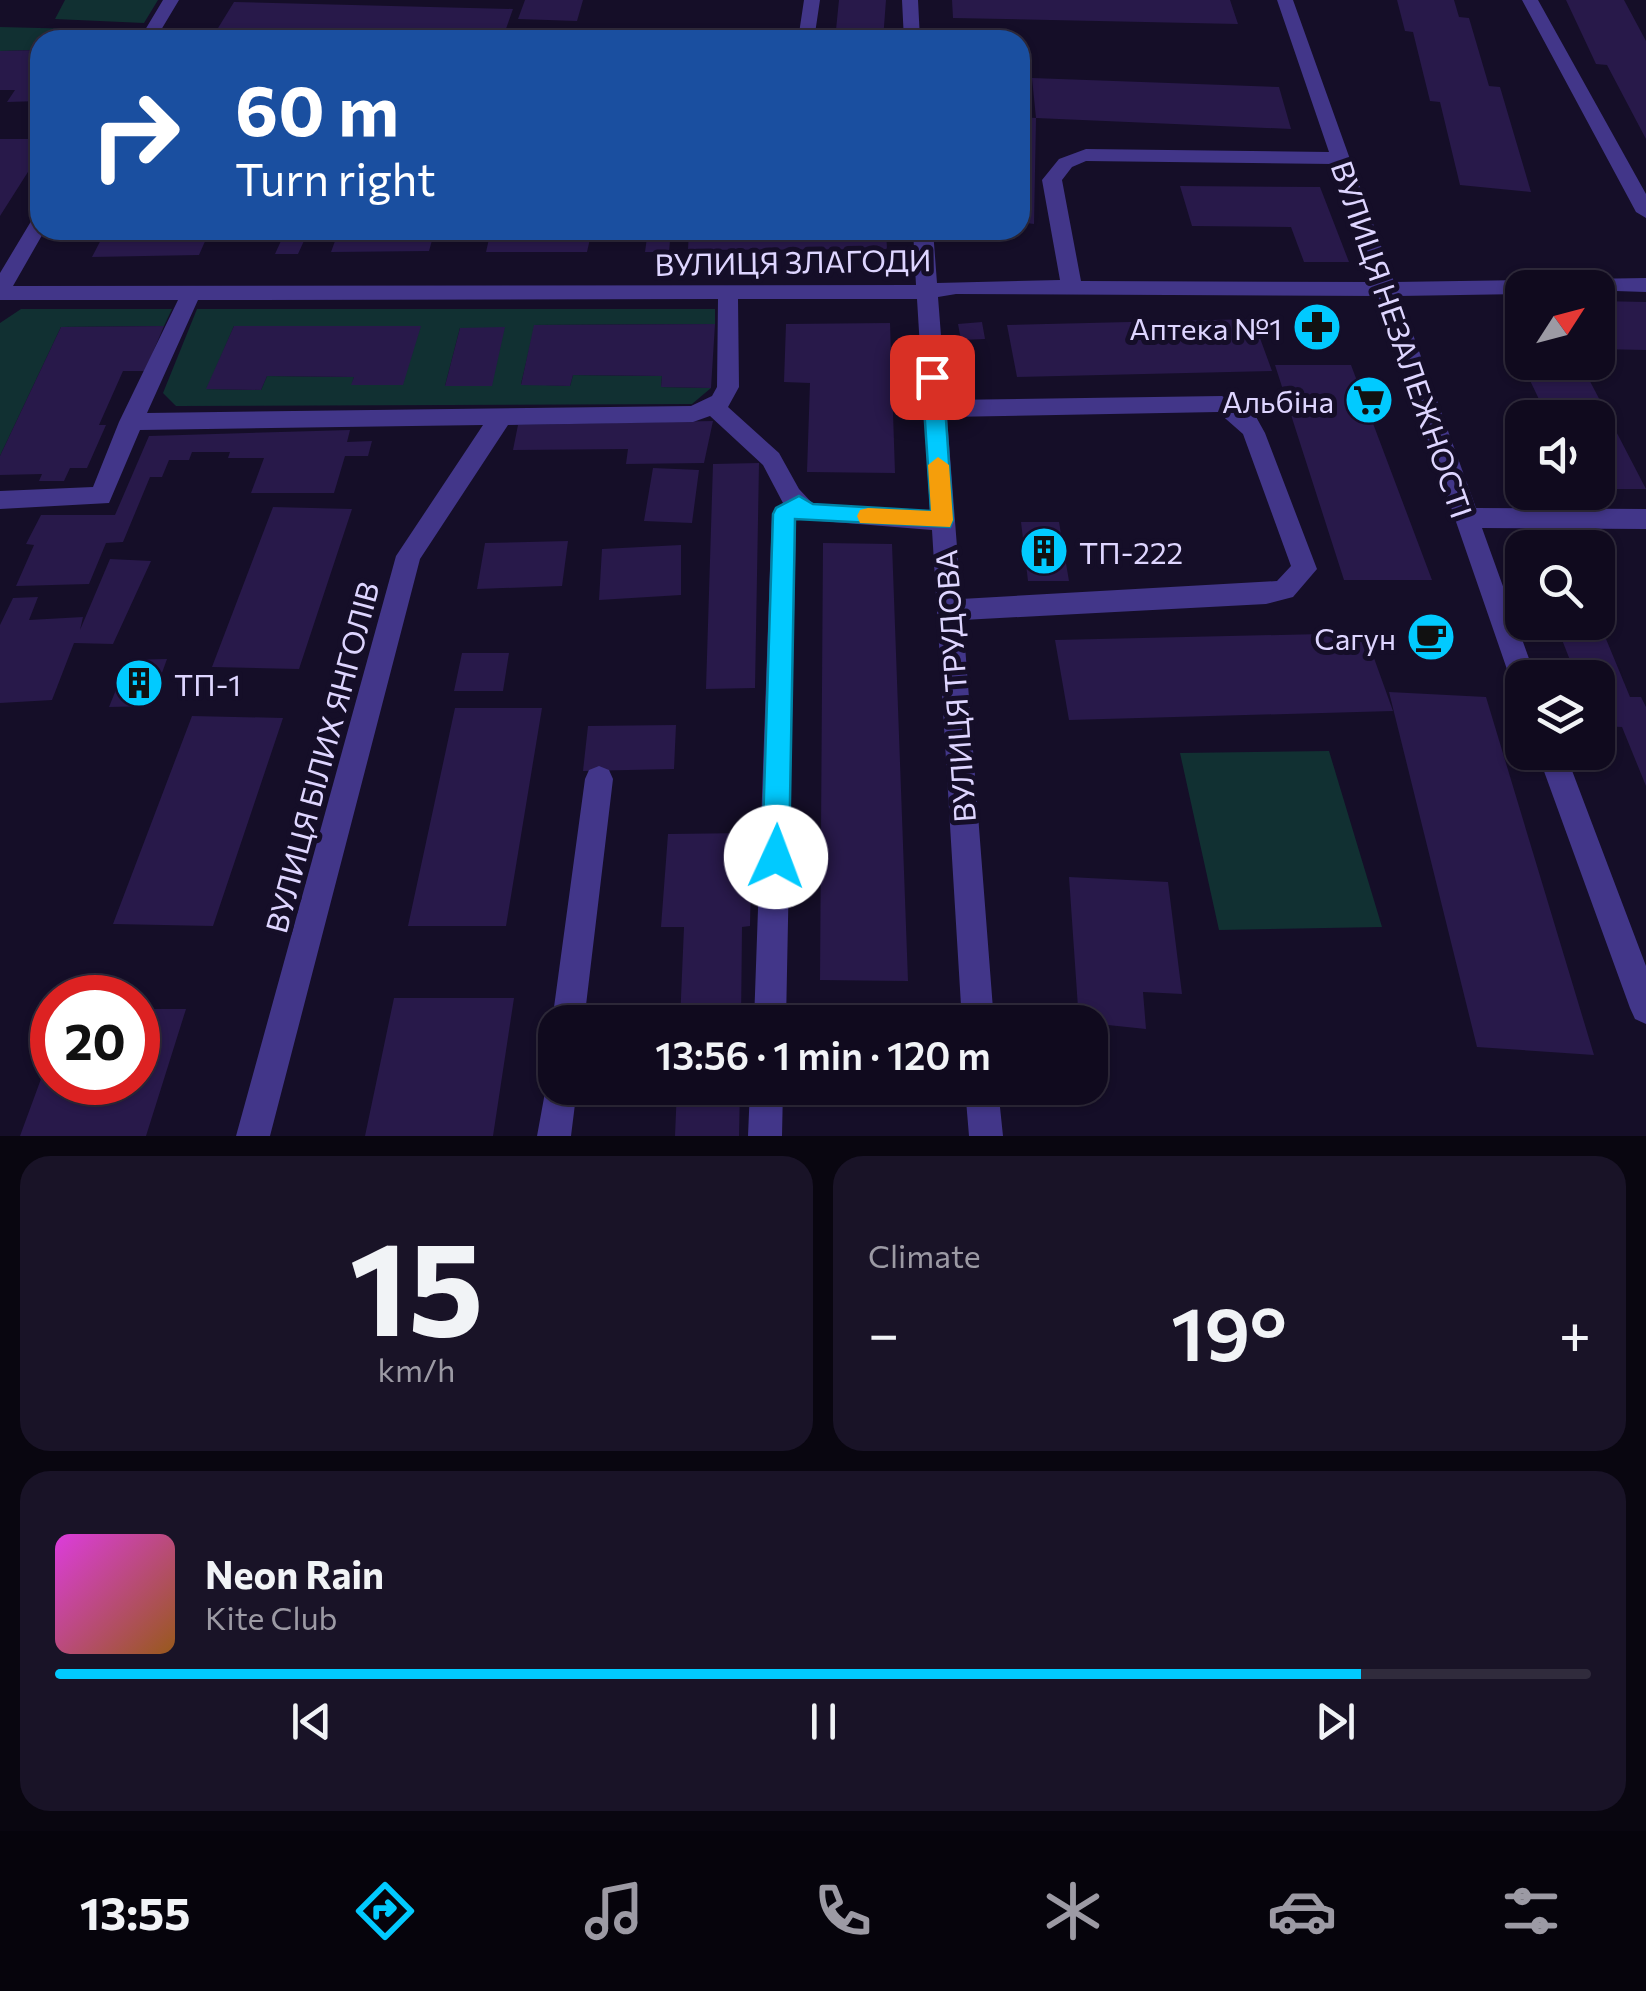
<!DOCTYPE html>
<html lang="en">
<head>
<meta charset="utf-8">
<style>
	:root { --surface:#100a1e; --page:#191327; --text:#f1f3f6; --muted:#9c9aa4; --line:#302b3c; --accent:#01caff }
	body { margin:0; font-family:Commissioner,sans-serif; background:var(--page); color:var(--text); height:100vh; display:flex; flex-direction:column; font-size:38px; white-space:nowrap }
	* { box-sizing:border-box; margin:0 }
	p { font-size:32px; color:var(--muted) }
	.icon { flex:none; width:55px; height:55px; fill:none; stroke:currentColor; stroke-width:2; stroke-linecap:round; stroke-linejoin:round }
	.map { position:relative; height:1136px; overflow:hidden }
	.panel { display:flex; flex-direction:column; gap:20px; padding:20px; background:#090610; flex:1 }
	.panel>* { flex:none }
	.hud { position:absolute; left:30px; top:30px; width:1000px; height:210px; border-radius:30px; box-shadow:0 2px 8px #0004,0 0 0 2px var(--line); background:#1a4fa0; color:#fff; overflow:hidden }
	.needle { width:65px; rotate:54deg }
	.tools { position:absolute; left:1505px; top:270px; display:grid; gap:20px }
	.tools a { display:grid; place-items:center; width:110px; height:110px; border-radius:20px; background:var(--surface); box-shadow:0 2px 8px #0004,0 0 0 2px var(--line); font-size:50px }
	.speed { position:absolute; left:30px; top:975px; display:flex; gap:20px; font-size:50px; font-weight:700; text-align:center }
	.speed>* { display:grid; place-content:center; width:130px; height:130px; border-radius:50%; background:var(--surface); box-shadow:0 2px 8px #0004,0 0 0 2px var(--line); line-height:1 }
	.speed .limit { border:15px solid #d22; background:#fff; color:#111 }
	.pin { position:absolute; display:grid; place-items:center; width:85px; height:85px; color:#fff; margin:-42px; border-radius:20px; box-shadow:0 5px 15px #0006 }
	.me { position:absolute; width:110px; margin:-55px; rotate:2deg; stroke-linejoin:round; filter:drop-shadow(0 0 8px #0008) }
	.turn { display:flex; align-items:center; gap:35px; height:210px; padding:0 40px; font-size:45px }
	.turn .icon { width:130px; height:130px; stroke-width:2.5 }
	.turn b { display:block; font-size:70px; line-height:85px }
	.big { font-size:75px; font-weight:600; line-height:1.1 }
	.panel .widget { flex:1; display:flex; flex-direction:column; justify-content:center; gap:15px; min-width:0; padding:0 35px; border-radius:30px; background:var(--page) }
	.panel .dial { align-items:center; gap:0 }
	.dial b { font-size:130px; line-height:1 }
	.song { display:flex; align-items:center; gap:30px }
	.cover { width:120px; height:120px; border-radius:15px; background:linear-gradient(135deg,hsl(300 70% 55%),hsl(30 70% 35%)) }
	.played { height:10px; border-radius:5px; background:linear-gradient(90deg,var(--accent) 85%,var(--line) 85%) }
	.keys { display:flex; justify-content:space-around; direction:ltr }
	.heat { display:flex; justify-content:space-between; align-items:center; font-size:55px; direction:ltr }
	.panel .tiles { flex:1; display:grid; gap:20px; grid-template-columns:1fr 1fr }
	.widget:last-child { grid-column:span 2 }
	.trip { position:absolute; left:538px; top:1005px; width:570px; height:100px; border-radius:30px; background:var(--surface); box-shadow:0 2px 8px #0004,0 0 0 2px var(--line); font-weight:600; line-height:100px; text-align:center }
	.tab-bar { display:flex; height:160px; justify-content:space-around; align-items:center; background:#06040c; color:var(--muted) }
	.tab-bar .icon { width:70px; height:70px }
	.tab-bar .active { color:var(--accent) }
	.tab-bar b { font-size:45px; color:var(--text) }
	.map>svg:first-child { display:block }
	.green { fill:#113032; fill-rule:evenodd }
	.building { fill:#28194a }
	.lines { fill:none; stroke-linecap:round; stroke-linejoin:round }
	.minor { fill:#423689; fill-rule:evenodd }
	.route { fill:#01caff; stroke:#0183a6; stroke-width:2.5 }
	.slow { fill:#f59e0b }
	.labels { text-anchor:middle; dominant-baseline:central; stroke-width:10; stroke-linejoin:round; paint-order:stroke }
	.street-label { font-size:30px; fill:#ded5ff; stroke:#150e28 }
	.poi-label { font-size:30px; fill:#ded5ff; stroke:#150e28; text-anchor:end }
</style>
</head>
<body>
<div class="map">
<svg width="1646" height="1136" viewBox="0 0 1646 1136">
	<rect width="100%" height="100%" fill="#150e28"/>
	<path class="green" d="M65 0H158L144 23 55 19Z
		M0 27 119 30 113 40H40V50L0 51Z
		M21 309H172L164 326 61 327 0 456V323Z
		M197 309H715V324L535 325 521 384 570 386 573 375 662 376 661 387 711 388 692 404 176 406 163 393ZM234 326H421L352 384 354 377 267 376 261 390 207 389ZM460 328H504L491 386H445Z
		M1329 751 1382 927 1219 930 1180 753Z"/>
	<path class="building" d="M525 0H583L577 21 518 19Z
		M839 0H886L883 40H835Z
		M952 0H1230L1238 24 953 18Z
		M1397 0H1454L1459 17 1469 18 1489 86 1500 87 1531 192 1460 185 1440 102 1430 101 1413 32 1405 31Z
		M1566 0H1624L1646 41V139L1607 65 1596 64Z
		M234 2 513 9 502 40 215 33Z
		M40 50V101L7 102 15 90H0V51Z
		M1032 78 1279 87 1291 129 1036 118Z
		M1020 117 1036 118 1034 224 1020 222Z
		M0 139H40V153L0 216Z
		M1180 186 1320 187 1349 262H1304L1291 227 1192 226Z
		M106 230H210L199 255 92 257Z
		M339 230H435L429 251 331 252Z
		M491 230H592L587 252H486Z
		M648 230H671L669 252H645Z
		M689 230H886L887 249 688 250Z
		M285 232H308L298 254H275Z
		M1598 301 1646 302V350L1598 349Z
		M1253 319 1272 371 1017 377 1007 325Z
		M982 322 985 339 961 340 958 324Z
		M890 323 895 473 807 472 810 383 784 382 786 324Z
		M715 324 711 388 661 387 662 376 573 375 570 386 521 385 534 325Z
		M164 326 145 371H123L99 425H106L87 468H70L64 481H39L42 474 0 475V456L61 327Z
		M234 326H421L403 385H351L354 377 267 376 261 390 206 389Z
		M505 327 492 386H445L460 328Z
		M1514 347H1522V362H1580L1646 489H1598V418H1548Z
		M1275 365H1351L1432 580H1344Z
		M713 421 704 463 626 464 628 449 513 450 518 425Z
		M350 430 347 442 372 441 368 456H345L334 493H251L264 458H228L230 452H192L189 460H169L162 477H150L123 542 106 543 89 584 16 586 34 545 26 544 41 515H115L149 436Z
		M759 463 755 688 706 689 713 464Z
		M653 468 699 470 692 523 644 521Z
		M273 507 352 509 299 669 212 667Z
		M1021 522H1059L1069 581H1028Z
		M1524 529 1559 530 1567 548H1531Z
		M568 541 562 586 477 589 485 543Z
		M823 543 892 544 908 981 820 980Z
		M681 545V595L599 600 602 549Z
		M110 559 151 561 113 644 74 643 52 700 0 703V625L13 598 38 597 29 620 83 617 80 630Z
		M1555 622H1599L1630 697H1641L1646 707V786L1622 727 1598 726V678H1577Z
		M1365 633 1393 711 1069 720 1055 640Z
		M462 653H509L503 691H454Z
		M167 659 150 706 109 707 128 660Z
		M1389 692 1486 697 1594 1055 1477 1047Z
		M455 708H542L506 926H408Z
		M192 716 283 718 213 926 113 924Z
		M676 725 674 769 583 771 588 726Z
		M752 833 750 926 742 927 741 1022H680L684 927H661L668 834Z
		M1069 877 1168 882 1182 994 1143 992 1146 1029 1079 1022Z
		M394 998H514L493 1136H365Z
		M138 1009H186L146 1136H20L52 1049V1082H138Z
		M677 1088H740L739 1136H675Z"/>
	<g class="lines">
		<path class="minor" d="M163 0H179L155 40H139Z
			M804 0H820L814 40H798Z
			M902 0H918L920 40H904Z
			M1277 0H1293L1394 282 1646 278V292L1522 288V294L1399 296 1476 508 1646 509V529L1482 528 1536 678H1522V689L1514 686 1510 678 1378 296 956 294 938 297 946 400 1222 396 1255 415 1265 433 1317 569 1293 597 1266 604 963 620 994 1022H962L932 530 796 519 786 1022H754L772 514 783 503 763 465 710 416 693 422 508 425 420 559 270 1136H236L396 556 483 425 140 430 109 503 0 509V491L93 487 119 422 178 300H0V273L33 218 40 216V230H45L13 286 916 285 913 230H933L937 283 1060 280 1042 180 1059 159 1086 149 1329 152ZM1086 161 1333 164 1374 282 1081 281 1062 180 1072 167ZM718 299 717 387 712 396 691 406 147 413 198 300ZM738 299H917L930 511 813 504 799 489 779 453 728 407 739 387ZM1218 412 1243 434 1291 566 1277 581 961 599 947 417Z
			M1522 0H1538L1646 194V218L1636 212Z
			M1537 752H1565L1646 966V1024L1635 1019 1630 1008Z
			M599 766 609 770 613 779 584 1022H555V1029L552 1022 585 779 589 770Z
			M555 1074V1088H577L571 1136H537L548 1076Z
			M750 1088H783L782 1136H748Z
			M965 1088H998L1003 1136H969Z"/>
	</g>
	<path class="route" d="M932 369 943 377 953 520 950 527 795 519 789 857 785 866 776 870 766 866 762 857 773 514 776 508 799 496 813 504 931 511 922 377Z"/>
	<path class="slow" d="M938 457 949 465 953 520 950 527 860 523 857 516 860 510 868 508 931 511 928 465Z"/>
	<defs>
		<g id="pharmacy-disc" transform="scale(2.5)"><circle r="9.5" fill="#01caff" stroke="#150e28"/><path d="M-2-6h4v4h4v4h-4v4h-4v-4h-4v-4h4Z" fill="#111"/></g>
		<g id="supermarket-disc" transform="scale(2.5)"><circle r="9.5" fill="#01caff" stroke="#150e28"/><path d="M-6-5.5h2.5l.6 2H6L4.5 2H-2.5L-4.4-4H-6ZM-1.5 3.2a1.3 1.3 0 1 0 .1 0ZM3 3.2a1.3 1.3 0 1 0 .1 0Z" fill="#111"/></g>
		<g id="building-disc" transform="scale(2.5)"><circle r="9.5" fill="#01caff" stroke="#150e28"/><path d="M-4-6H4V6H1V3H-1V6H-4ZM-2.5-4.3h1.7v1.8h-1.7ZM.8-4.3h1.7v1.8H.8ZM-2.5-1h1.7V.8h-1.7ZM.8-1h1.7V.8H.8Z" fill="#111"/></g>
		<g id="cafe-disc" transform="scale(2.5)"><circle r="9.5" fill="#01caff" stroke="#150e28"/><path d="M-5.5-4.5H6V0H3Q3 3.5 0 3.5H-2.5Q-5.5 3.5-5.5 0ZM3-3.2v2h1.7v-2ZM-6 4.5H4V6H-6Z" fill="#111"/></g>
	</defs>
	<g fill-rule="evenodd">
		<use href="#pharmacy-disc" x="1317" y="327"/>
		<use href="#supermarket-disc" x="1369" y="400"/>
		<use href="#building-disc" x="1044" y="551"/>
		<use href="#cafe-disc" x="1431" y="637"/>
		<use href="#building-disc" x="139" y="683"/>
	</g>
	<g class="labels">
		<g class="street-label">
			<text transform="translate(793 261) rotate(-1)">ВУЛИЦЯ ЗЛАГОДИ</text>
			<text transform="translate(1403 339) rotate(71)">ВУЛИЦЯ НЕЗАЛЕЖНОСТІ</text>
			<text transform="translate(954 686) rotate(-94)">ВУЛИЦЯ ТРУДОВА</text>
			<text transform="translate(321 757) rotate(-75)">ВУЛИЦЯ БІЛИХ ЯНГОЛІВ</text>
		</g>
		<g class="poi-label">
			<text x="1282" y="327">Аптека №1</text>
			<text x="1334" y="400">Альбіна</text>
			<text x="1079" y="551" text-anchor="start">ТП-222</text>
			<text x="1396" y="637">Сагун</text>
			<text x="174" y="683" text-anchor="start">ТП-1</text>
		</g>
	</g>
</svg>
<div class="tools">
<a><svg class="needle" viewBox="-14 -14 28 28"><path d="M0-13l5 13h-10z" fill="#e53935"/><path d="M0 13l5-13h-10z" fill="#9c9aa4"/></svg></a>
<a><svg class="icon" aria-label="sound" viewBox="0 0 24 24"><path d="M4 9h4l5-4v14l-5-4H4zM17 9q2 3 0 6"/></svg></a>
<a><svg class="icon" aria-label="search" viewBox="0 0 24 24"><circle cx="10" cy="10" r="6"/><path d="M15 15l6 6"/></svg></a>
<a><svg class="icon" aria-label="layers" viewBox="0 0 24 24"><path d="M12 4l9 5-9 5-9-5zM3 14l9 5 9-5"/></svg></a>
</div>
<div class="speed"><div class="limit">20</div></div>
<div class="pin" style="left:932px;top:377px;background:#d93025"><svg class="icon" aria-label="arrive" viewBox="0 0 24 24"><path d="M6 21V4h12l-3 4 3 4H6"/></svg></div>
<svg class="me" style="left:776px;top:857px" viewBox="-20 -20 40 40"><circle r="19" fill="#fff"/><path d="M0-13L10 11 0 6-10 11z" fill="#01caff"/></svg>
<div class="trip">13:56 · 1 min · 120 m</div>
<div class="hud">
<div class="turn"><svg class="icon" aria-label="right" viewBox="0 0 24 24"><path d="M7 20v-9h11M14 6l5 5-5 5"/></svg><div><b>60 m</b>Turn right</div></div>
</div>
</div>
<section class="panel">
<div class="tiles">
<div class="widget dial"><b>15</b><p>km/h</p></div>
<div class="widget"><p>Climate</p>
<div class="heat"><a>−</a><b class="big">19°</b><a>+</a></div>
</div>
<div class="widget">
<div class="song"><i class="cover"></i><div><b>Neon Rain</b><p>Kite Club</p></div></div>
<div class="played"></div>
<div class="keys"><svg class="icon" aria-label="previous" viewBox="0 0 24 24"><path d="M18 5L8 12l10 7zM5 5v14"/></svg><svg class="icon" aria-label="pause" viewBox="0 0 24 24"><path d="M8 5v14M16 5v14"/></svg><svg class="icon" aria-label="next" viewBox="0 0 24 24"><path d="M6 5l10 7-10 7zM19 5v14"/></svg></div>
</div>
</div>
</section>
<nav class="tab-bar">
<b>13:55</b>
<svg class="icon active" aria-label="directions" viewBox="0 0 24 24"><path d="M12 3l9 9-9 9-9-9zM9 14v-3h6M13 9l2 2-2 2"/></svg>
<svg class="icon" aria-label="music" viewBox="0 0 24 24"><path d="M9 18V5l10-2v13"/><circle cx="6" cy="18" r="3"/><circle cx="16" cy="16" r="3"/></svg>
<svg class="icon" aria-label="phone" viewBox="0 0 24 24"><path d="M5 4h4l2 5-3 2q2 4 5 5l2-3 5 2v4C11 20 4 13 5 4z"/></svg>
<svg class="icon" aria-label="climate" viewBox="0 0 24 24"><path d="M12 3v18M4 7l16 10M4 17L20 7"/></svg>
<svg class="icon" aria-label="car" viewBox="0 0 24 24"><path d="M5 17H2v-5l4-1 3-4h7l3 4 3 1v5h-3M9 17h6M6 11h13"/><circle cx="7" cy="17" r="2"/><circle cx="17" cy="17" r="2"/></svg>
<svg class="icon" aria-label="filters" viewBox="0 0 24 24"><path d="M4 7h16M4 17h16"/><circle cx="9" cy="7" r="2"/><circle cx="15" cy="17" r="2"/></svg>
</nav>
</body>
</html>
